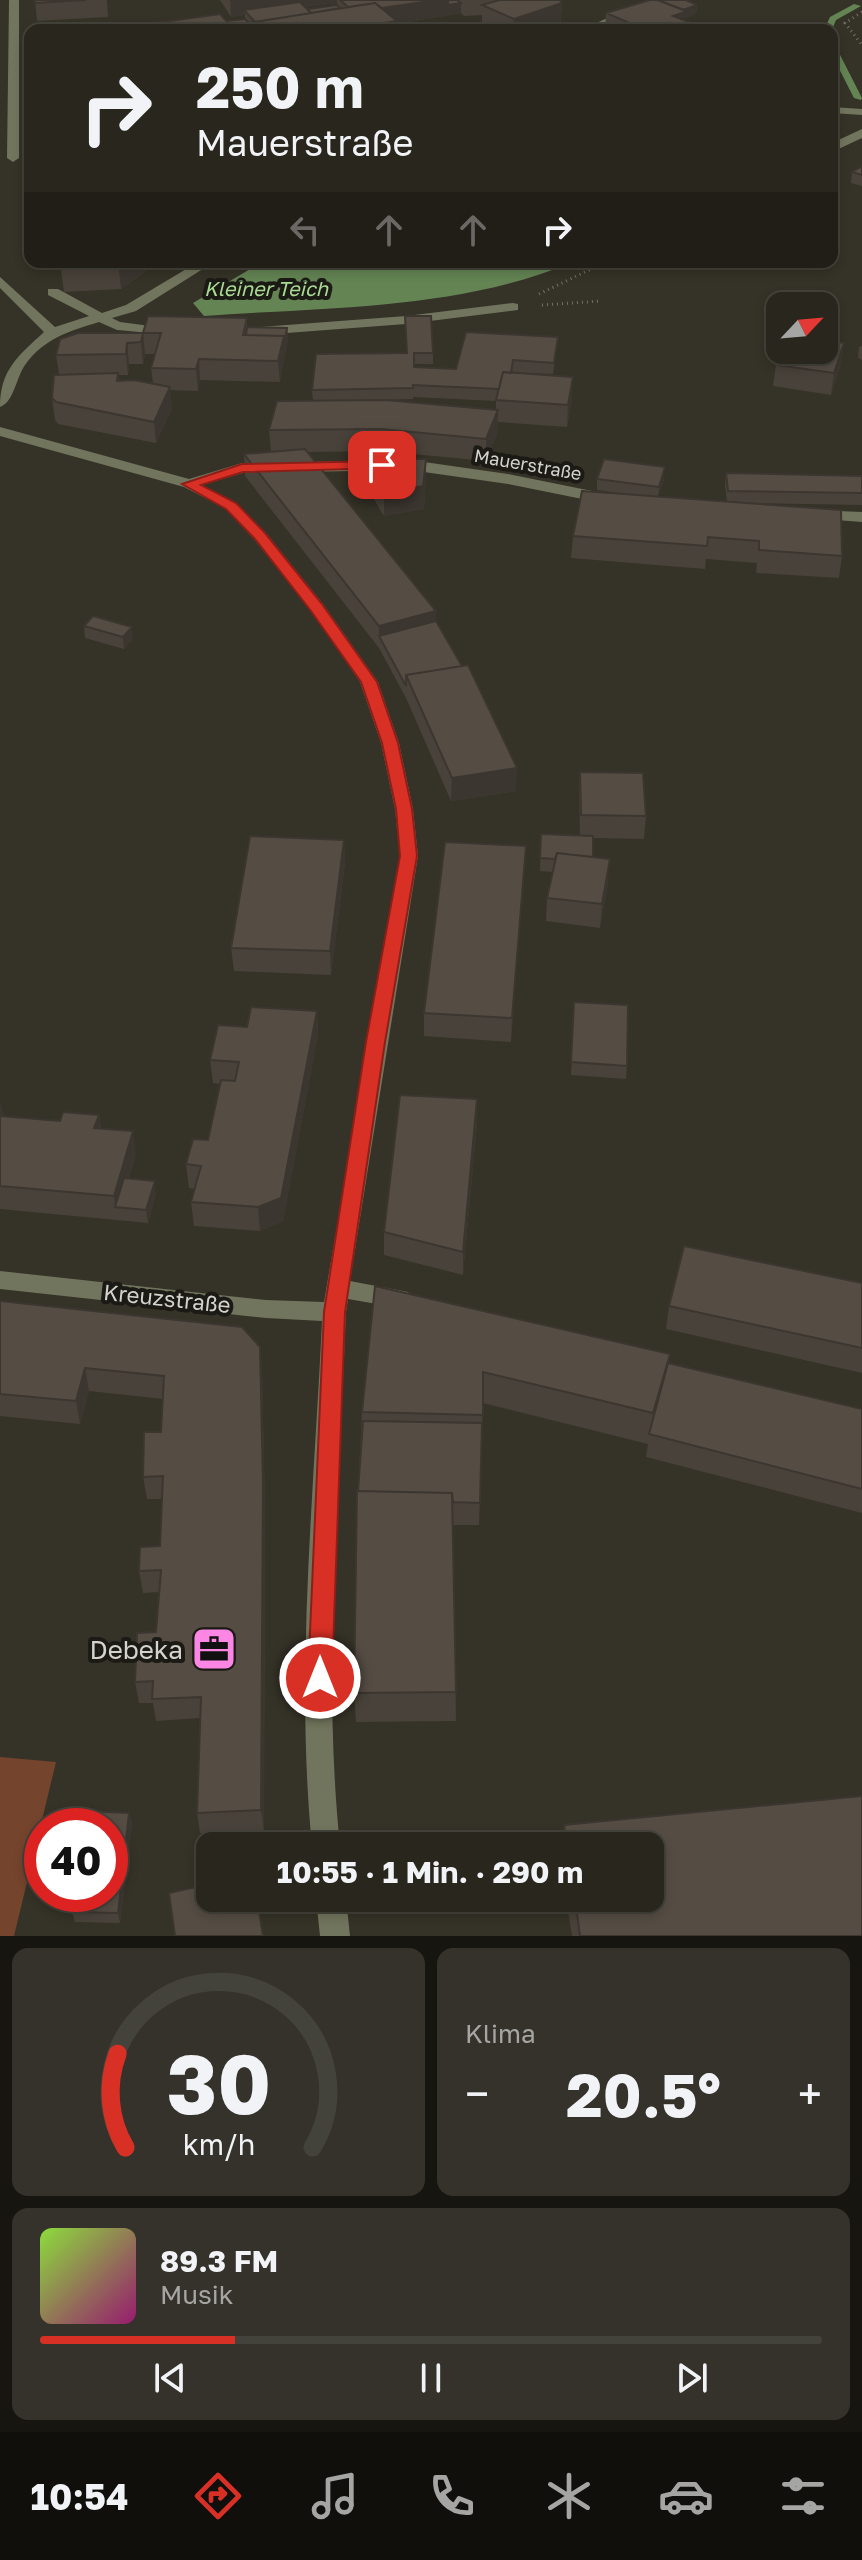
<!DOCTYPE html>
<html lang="de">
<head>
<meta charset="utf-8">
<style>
	:root { --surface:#28261d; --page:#34322a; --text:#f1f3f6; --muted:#a5a5a4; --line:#44433b; --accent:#d93025 }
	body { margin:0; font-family:"Golos Text",sans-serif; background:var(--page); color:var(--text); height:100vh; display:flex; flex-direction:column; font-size:30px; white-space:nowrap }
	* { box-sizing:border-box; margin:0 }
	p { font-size:26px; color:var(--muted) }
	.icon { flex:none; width:44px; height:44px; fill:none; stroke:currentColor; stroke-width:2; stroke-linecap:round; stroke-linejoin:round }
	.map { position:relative; height:1936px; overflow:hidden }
	.side { display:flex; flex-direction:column; gap:12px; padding:12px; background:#161510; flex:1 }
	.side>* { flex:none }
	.hud { position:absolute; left:24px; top:24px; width:814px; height:244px; border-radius:16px; box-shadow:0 4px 12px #0003,0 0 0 2px var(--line); background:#28261d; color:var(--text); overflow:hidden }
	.needle { width:52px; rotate:64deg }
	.controls { position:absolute; left:766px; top:292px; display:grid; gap:16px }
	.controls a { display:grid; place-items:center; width:72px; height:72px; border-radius:16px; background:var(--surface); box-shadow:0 4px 12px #0003,0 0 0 2px var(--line); font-size:40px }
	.speed { position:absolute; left:24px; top:1808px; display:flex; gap:16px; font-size:40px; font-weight:700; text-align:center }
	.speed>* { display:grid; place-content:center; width:104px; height:104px; border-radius:50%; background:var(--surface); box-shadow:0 4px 12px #0003,0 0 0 2px var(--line); line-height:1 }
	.speed .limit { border:12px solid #d22; background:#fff; color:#111 }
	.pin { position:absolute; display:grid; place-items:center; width:68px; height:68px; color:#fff; margin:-34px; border-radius:16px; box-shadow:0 4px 12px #0006 }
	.me { position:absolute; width:88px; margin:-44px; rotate:0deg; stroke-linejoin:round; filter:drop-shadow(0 0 6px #0008) }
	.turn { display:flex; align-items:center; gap:28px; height:168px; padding:0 40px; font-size:36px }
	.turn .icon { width:104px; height:104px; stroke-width:2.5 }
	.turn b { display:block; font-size:56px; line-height:68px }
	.lanes { display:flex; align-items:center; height:76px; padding:0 40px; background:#0003; justify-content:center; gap:40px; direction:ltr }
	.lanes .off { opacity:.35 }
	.big { font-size:60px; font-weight:700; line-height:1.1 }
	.side .tile { flex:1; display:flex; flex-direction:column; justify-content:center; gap:12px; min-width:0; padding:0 28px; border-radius:16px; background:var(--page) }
	.side .dial { align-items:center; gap:0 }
	.dial svg { height:208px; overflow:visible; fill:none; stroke:var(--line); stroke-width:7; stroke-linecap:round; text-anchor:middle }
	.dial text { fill:var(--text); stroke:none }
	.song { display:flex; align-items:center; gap:24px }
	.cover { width:96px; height:96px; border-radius:12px; background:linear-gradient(135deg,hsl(90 70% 55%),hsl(320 70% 35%)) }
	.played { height:8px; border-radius:4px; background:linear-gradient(90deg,var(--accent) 25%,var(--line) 25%) }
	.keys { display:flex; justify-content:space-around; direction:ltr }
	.heat { display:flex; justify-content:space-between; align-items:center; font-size:44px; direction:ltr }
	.side .tiles { flex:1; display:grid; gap:12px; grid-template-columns:1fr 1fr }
	.tile:last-child { grid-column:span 2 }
	.trip { position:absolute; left:196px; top:1832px; width:468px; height:80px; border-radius:16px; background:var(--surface); box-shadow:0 4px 12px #0003,0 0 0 2px var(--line); font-weight:700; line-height:80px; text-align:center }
	.menu { display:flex; height:128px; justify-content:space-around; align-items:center; background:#100f0c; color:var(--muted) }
	.menu .icon { width:56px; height:56px }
	.menu .selected { color:var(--accent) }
	.menu b { font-size:36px; color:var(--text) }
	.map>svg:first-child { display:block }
	.green { fill:#75442d }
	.water { fill:#648454 }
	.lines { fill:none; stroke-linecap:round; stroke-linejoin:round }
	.stream { fill:#648454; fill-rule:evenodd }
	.path { stroke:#737168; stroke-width:3; stroke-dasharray:1 4; stroke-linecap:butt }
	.minor { fill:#72755d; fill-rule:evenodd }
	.wall { fill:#49423a; fill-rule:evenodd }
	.shaded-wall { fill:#3c3630 }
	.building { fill:#554d44; stroke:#3c3630; stroke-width:2 }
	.route { fill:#d93025; stroke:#8d1f18; stroke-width:2 }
	.labels { text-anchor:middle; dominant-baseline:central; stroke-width:8; stroke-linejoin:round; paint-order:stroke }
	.far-street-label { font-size:18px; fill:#d5d3cd; stroke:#1b1a15 }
	.far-water-label { font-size:20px; font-style:italic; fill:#aadb93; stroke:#1b1a15 }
	.street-label { font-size:22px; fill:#d5d3cd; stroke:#1b1a15 }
	.near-poi-label { font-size:26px; fill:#d5d3cd; stroke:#1b1a15; text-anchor:end }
</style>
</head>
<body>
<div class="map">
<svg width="862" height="1936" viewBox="0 0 862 1936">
	<rect width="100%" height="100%" fill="#353227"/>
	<path class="green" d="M0 1757 56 1762 14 1936H0Z"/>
	<path class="water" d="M262 262H573C458 310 327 307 204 316L193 303Z"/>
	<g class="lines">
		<path class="stream" d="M854 4 861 6 836 20 832 30H824L830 17Z
			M832 45 836 47 862 98 861 100 854 98 832 55Z"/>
		<path class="path" d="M862 12 845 23 862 45
			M539 294 606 262
			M542 305 601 301"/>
		<path class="minor" d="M9 0H19V158L13 162 7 158Z
			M647 0H661L595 30H581Z
			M832 107 862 109V115L832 113Z
			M862 129V138L832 152V143Z
			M198 262H214L136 311 112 318 120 322 173 329V335L117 330 99 322C70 331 44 338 25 365 16 378 14 402 0 407 0 370 18 356 44 332L0 288V277L55 327 89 316 48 295V289H58L102 313 126 305Z
			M513 303 518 304V310L406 324 260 335 253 331 260 327 406 316Z
			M0 427 189 479 242 463 410 460 508 474 607 494 615 499 607 504 508 484 410 470 243 473 202 485 236 503 266 533 323 604 378 682 399 743 413 809 418 856 350 1281 408 1292 412 1299 408 1306 400 1308 348 1299 346 1312C339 1489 322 1670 340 1846H312C295 1673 314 1495 322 1321L266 1318 0 1289V1271L266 1300 324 1302 400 856 395 809 381 743 360 682 311 610 254 539 226 509 184 487 0 436Z
			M814 510 862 512V522L809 518V512Z
			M316 1898H346L350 1936H320Z"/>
	</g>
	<path class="wall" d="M35 0H107L108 17 37 21Z
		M220 0H560L562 3 560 28 554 30H453L482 28V15L464 16 461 13 397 24V27L400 30H120V28L227 21 245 19V15L231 17ZM337 3V5L308 9 306 7Z
		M697 5 696 14 686 18V21L705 30H605L606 13Z
		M862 166V186L851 183 852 172Z
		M60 262H158L121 289 64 292Z
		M247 318V327L287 328 288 339 280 382 200 380 198 391 170 390 172 409 156 443 58 424 55 420 52 398 59 374 56 355 143 333 145 354 143 364H129L128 375H118L119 381 153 384 151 368 155 354H145L143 333Z
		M558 337 553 374 513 373 572 398 567 427 498 422V432L486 461 381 451 307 452 436 621 516 791 451 801 406 698 379 648 245 476 244 454 271 452 269 430 313 401 312 390 316 354 433 353V364H414V367L456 369ZM413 397 496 401V410L346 401 413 399Z
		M844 343 841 364 831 395 773 386 776 365Z
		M862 346V360L858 358 859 347Z
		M361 458 426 459V481L424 509 384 516 362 480Z
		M726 473 862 476V505L742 503 842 556 839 578 756 573 757 563 706 559 705 569 571 558 573 536 625 494 597 490V479H664L658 496 727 501 725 485Z
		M84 626 133 639 124 649 85 638Z
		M580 772 646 816 644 839 593 838V857L608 883 600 928 546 921 547 898 553 872 540 871 541 834 580 835 579 795Z
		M344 840 345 863 331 975 234 971 231 948Z
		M526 846 511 1042 424 1036V1013Z
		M574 1002 627 1066 626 1079 571 1075Z
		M317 1011 318 1035 283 1221 260 1231 194 1226 191 1202 195 1189 189 1188 186 1164 208 1140 221 1084 213 1083 210 1060 247 1027Z
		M0 1102 4 1116 60 1121 99 1115 101 1128 136 1154 129 1179 156 1194 148 1223 0 1209Z
		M477 1123 463 1275 384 1255V1232Z
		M862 1283V1373L666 1329 669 1306Z
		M375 1286 670 1354 668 1363 862 1409V1513L646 1457 648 1444 483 1403 479 1525H453L456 1721 356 1722 354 1693 358 1491 362 1412Z
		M0 1301 260 1347 262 1370 265 1506 264 1831 200 1833 197 1813 200 1718 156 1721 153 1703H139L135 1682 156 1632 159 1592 143 1593 139 1571 160 1546 162 1499H147L143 1477 161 1432 163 1399 89 1391 80 1424 0 1416Z
		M862 1796V1936H572L566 1898H650V1846H562L564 1825Z
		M129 1813 132 1824 120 1923 75 1922 72 1912Z"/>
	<path class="shaded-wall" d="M230 0H337V3L249 15 244 10 245 15 231 17Z
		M437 0H448L461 3V13L397 24V30H318L354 13Z
		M562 3 560 28 554 30H513L514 19Z
		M697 5 696 14 686 18 685 29 671 14Z
		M118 262H158L121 289Z
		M287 328 288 339 280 382 278 361 284 336Z
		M143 333 145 354 143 364 141 342Z
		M127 343 129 364 128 375 126 354Z
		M844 343 841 364 831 395 834 373Z
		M199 359 200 380 198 391 196 369Z
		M573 377 572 398 567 427 568 405Z
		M170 387 172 409 156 443 154 422Z
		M498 410V432L486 461V439Z
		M426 459V481L424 509 384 516V494Z
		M665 467 664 479 658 498 659 487Z
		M436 611V633L379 636V626Z
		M132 627 133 639 124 649 123 637Z
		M517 768 516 791 451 801 452 778Z
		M344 840 345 863 331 975 330 951Z
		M526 846 525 870 511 1042 512 1018Z
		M610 859 608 883 600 928 602 904Z
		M317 1011 318 1035 283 1221 260 1231 258 1207Z
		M477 1099V1123L463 1275V1252Z
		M1 1102 6 1126 0 1133V1104Z
		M99 1115 102 1138 94 1128Z
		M133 1131 136 1154 121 1208 115 1207 114 1196Z
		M155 1181 156 1194 148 1223 146 1210Z
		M260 1347 262 1370 265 1506 264 1831 261 1810Z
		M85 1368 89 1391 80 1424 76 1401Z
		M129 1813 132 1824 120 1923 118 1913Z"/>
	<path class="building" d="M35 0H86L35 3Z
		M340 0H437L382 8 375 3 348 7Z
		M448 0H457L461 3 448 5Z
		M500 0H560L562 3 514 19 482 5Z
		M650 0H658L687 11 673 16 705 28 700 30H659L656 29 646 30 606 13Z
		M663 0H686L697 5 683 10 660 1Z
		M300 2 311 13 255 22 244 10Z
		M375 3 397 21 339 30H204Z
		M337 5 340 8 311 13 308 9Z
		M220 14 231 26 204 30H122L120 28Z
		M245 19 249 23 231 26 227 21Z
		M473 24 485 30H453Z
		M397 27 400 30H381Z
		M862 166V175L852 172Z
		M60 262H96L60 264Z
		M148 316 247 318 243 335 284 336 278 361 199 359 196 369 151 368 161 333H143Z
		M405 316H431L433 353H414V367L456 369 466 332 558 337 554 363 513 360 511 373 503 372 499 389 413 385V388L312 390 316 354 407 353Z
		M247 327 287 328 284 346V336L246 335Z
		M78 333H143L141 342 127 343 126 354 56 355 60 339Z
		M824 340 844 343 834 373 776 365 782 350H824Z
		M503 372 573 377 568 405 496 400Z
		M118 373 117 381 134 380 170 387 154 422 56 402 52 398 54 375Z
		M385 400 498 410 486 439 381 429 269 430 277 401Z
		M305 449 436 611 379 626 244 454Z
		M361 458 426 459 423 486 384 494Z
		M604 459 665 467 659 487 597 479Z
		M726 473 862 476V493L728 491Z
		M582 491 841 510 842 556 759 550V541L708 537 707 546 573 536Z
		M93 616 132 627 123 637 84 626Z
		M436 621 462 666 406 675V686L379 636Z
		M468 665 517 768 452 778 406 675Z
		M580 772 643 773 646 816 581 815Z
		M541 834 593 836V857L557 853 555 859 540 858Z
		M250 836 344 840 330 951 231 948Z
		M445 842 526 846 512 1018 424 1013Z
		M557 853 610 859 602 904 547 898Z
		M574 1002 628 1005 627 1066 571 1062Z
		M251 1007 317 1011 281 1198 258 1207 191 1202 201 1166 186 1164 193 1139 208 1140 221 1080 235 1081 239 1062 210 1060 218 1025 247 1027Z
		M400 1095 477 1099 463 1252 384 1232Z
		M63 1112 99 1115 94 1128 133 1131 114 1196 0 1186V1116L60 1121Z
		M124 1178 155 1181 146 1210 115 1207Z
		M684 1246 862 1283V1348L669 1306Z
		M375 1286 670 1354 653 1413 483 1372V1415L362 1412Z
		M0 1301 242 1327 260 1347 263 1484 261 1810 197 1813 201 1697 152 1699 153 1681 135 1682 137 1633 156 1632 161 1570 139 1571 140 1547 160 1546 163 1476 143 1477 144 1432H161L164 1376 85 1368 76 1401 0 1394Z
		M668 1363 862 1409V1489L649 1434Z
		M363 1421 482 1423 480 1503 453 1502 452 1493 358 1491Z
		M357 1491 452 1493 456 1692 354 1693Z
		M862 1796V1936H580L575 1898H650V1846H567L564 1825Z
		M86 1811 129 1813 118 1913 72 1912 75 1894H110V1826H84Z
		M210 1884V1898H257L263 1936H175L169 1893Z"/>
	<path class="route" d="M382 461 388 465 386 468 243 472 201 485 236 503 265 533 322 604 377 682 398 743 412 809 417 856 385 1042 345 1312 332 1678 329 1686 320 1690 312 1686 308 1678 324 1312 366 1042 400 856 396 809 382 743 361 682 311 611 255 539 226 509 182 484 242 464Z"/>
	<defs>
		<g id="office-square" transform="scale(2.3)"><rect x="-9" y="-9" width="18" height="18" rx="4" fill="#fc86e3" stroke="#1b1a15"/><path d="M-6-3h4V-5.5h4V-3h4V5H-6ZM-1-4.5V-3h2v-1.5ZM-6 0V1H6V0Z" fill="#111"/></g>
	</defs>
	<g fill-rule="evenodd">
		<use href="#office-square" x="214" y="1649"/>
	</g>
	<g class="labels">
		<g class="far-street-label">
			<text transform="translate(528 464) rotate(10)">Mauerstraße</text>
		</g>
		<g class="far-water-label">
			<text x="266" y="288">Kleiner Teich</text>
		</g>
		<g class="street-label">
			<text transform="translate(167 1298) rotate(6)">Kreuzstraße</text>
		</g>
		<g class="near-poi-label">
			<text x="183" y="1649">Debeka</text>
		</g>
	</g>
</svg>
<div class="controls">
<a><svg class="needle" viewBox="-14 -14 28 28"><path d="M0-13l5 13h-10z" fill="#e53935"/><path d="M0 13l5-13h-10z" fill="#a5a5a4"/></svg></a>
</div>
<div class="speed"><div class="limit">40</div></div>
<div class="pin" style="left:382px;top:465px;background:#d93025"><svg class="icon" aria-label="arrive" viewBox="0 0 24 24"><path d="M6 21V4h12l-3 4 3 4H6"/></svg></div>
<svg class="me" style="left:320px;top:1678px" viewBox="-20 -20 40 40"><circle r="17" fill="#d93025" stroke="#fff" stroke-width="3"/><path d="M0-11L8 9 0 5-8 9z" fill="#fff"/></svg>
<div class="trip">10:55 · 1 Min. · 290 m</div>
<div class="hud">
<div class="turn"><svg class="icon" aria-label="right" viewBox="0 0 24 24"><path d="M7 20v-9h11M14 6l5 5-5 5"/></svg><div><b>250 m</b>Mauerstraße</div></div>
<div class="lanes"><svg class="icon off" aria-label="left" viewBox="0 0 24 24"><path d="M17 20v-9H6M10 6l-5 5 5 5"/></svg><svg class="icon off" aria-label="ahead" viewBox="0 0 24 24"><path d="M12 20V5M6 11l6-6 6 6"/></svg><svg class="icon off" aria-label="ahead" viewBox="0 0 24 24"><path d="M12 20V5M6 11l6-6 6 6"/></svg><svg class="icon" aria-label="right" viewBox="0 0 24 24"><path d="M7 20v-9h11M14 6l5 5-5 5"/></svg></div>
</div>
</div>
<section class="side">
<div class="tiles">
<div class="tile dial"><svg viewBox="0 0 100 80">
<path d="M14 69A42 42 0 1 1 86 69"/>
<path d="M14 69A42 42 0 0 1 11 33" stroke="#d93025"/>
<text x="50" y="56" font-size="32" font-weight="700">30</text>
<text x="50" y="72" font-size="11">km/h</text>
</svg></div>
<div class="tile"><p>Klima</p>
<div class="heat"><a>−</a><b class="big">20.5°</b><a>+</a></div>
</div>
<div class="tile">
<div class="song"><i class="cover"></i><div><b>89.3 FM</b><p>Musik</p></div></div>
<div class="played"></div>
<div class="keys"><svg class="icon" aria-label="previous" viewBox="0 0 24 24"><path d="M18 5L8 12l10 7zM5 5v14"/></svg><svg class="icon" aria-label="pause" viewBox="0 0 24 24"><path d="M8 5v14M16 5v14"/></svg><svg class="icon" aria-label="next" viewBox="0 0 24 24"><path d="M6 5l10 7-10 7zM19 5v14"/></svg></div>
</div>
</div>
</section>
<nav class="menu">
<b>10:54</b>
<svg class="icon selected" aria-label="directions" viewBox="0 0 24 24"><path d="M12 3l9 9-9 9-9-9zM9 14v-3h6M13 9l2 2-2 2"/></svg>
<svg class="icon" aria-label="music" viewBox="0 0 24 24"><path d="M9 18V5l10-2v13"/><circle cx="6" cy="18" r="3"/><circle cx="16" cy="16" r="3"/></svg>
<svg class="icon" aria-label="phone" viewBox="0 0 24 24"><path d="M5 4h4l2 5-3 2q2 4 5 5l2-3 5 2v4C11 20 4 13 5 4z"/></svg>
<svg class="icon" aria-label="climate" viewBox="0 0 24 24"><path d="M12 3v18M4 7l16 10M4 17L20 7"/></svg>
<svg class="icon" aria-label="car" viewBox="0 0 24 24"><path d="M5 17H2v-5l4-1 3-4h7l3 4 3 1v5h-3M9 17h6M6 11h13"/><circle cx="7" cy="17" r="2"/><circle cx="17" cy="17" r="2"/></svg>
<svg class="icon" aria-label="filters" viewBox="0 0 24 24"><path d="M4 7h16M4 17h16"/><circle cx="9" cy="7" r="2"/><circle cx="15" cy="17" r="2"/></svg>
</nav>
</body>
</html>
